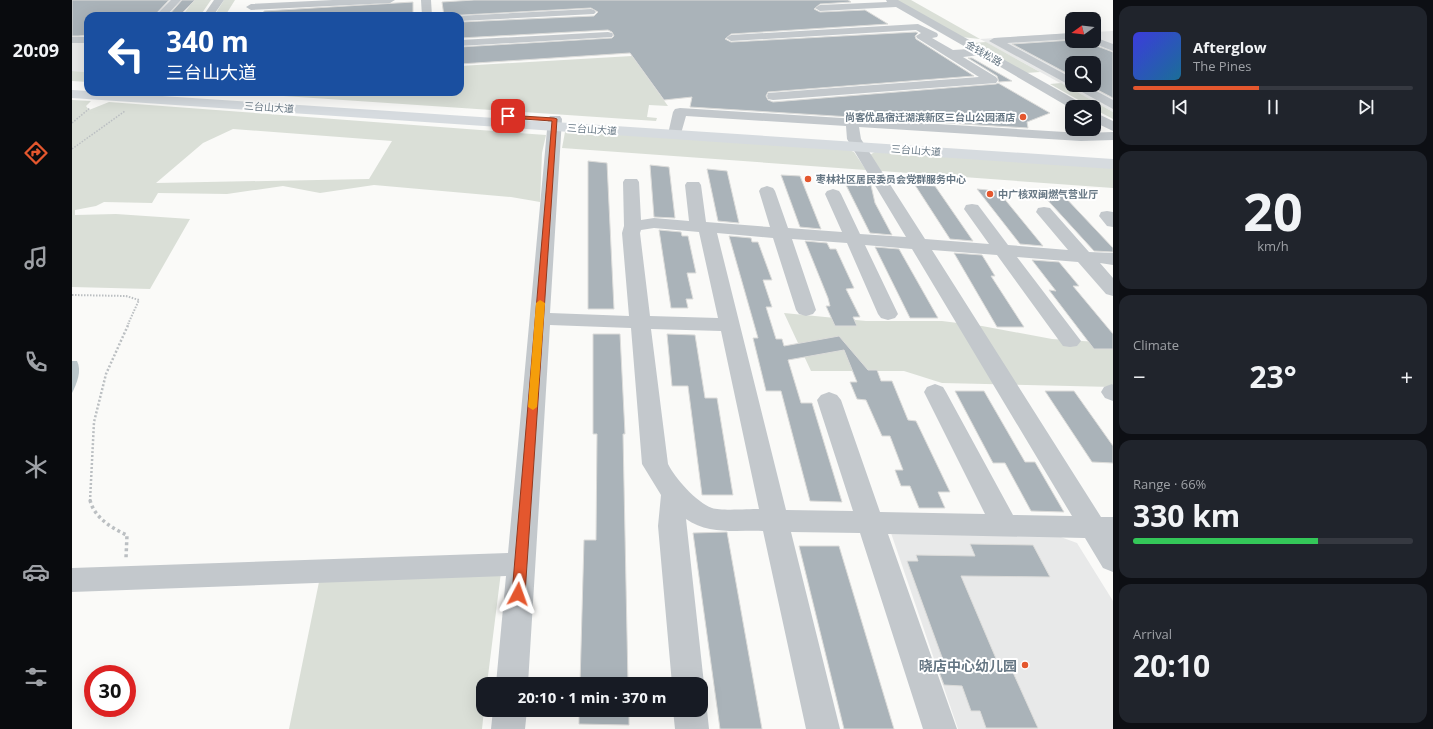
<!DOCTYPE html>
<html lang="en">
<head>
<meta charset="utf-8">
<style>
	:root { --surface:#171b24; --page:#20242c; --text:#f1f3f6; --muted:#9ea1a6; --line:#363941; --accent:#e4572e }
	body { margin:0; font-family:"Open Sans","Noto Sans SC",sans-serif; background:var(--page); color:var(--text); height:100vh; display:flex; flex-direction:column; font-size:15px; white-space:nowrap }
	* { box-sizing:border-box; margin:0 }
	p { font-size:13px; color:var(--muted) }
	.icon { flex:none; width:22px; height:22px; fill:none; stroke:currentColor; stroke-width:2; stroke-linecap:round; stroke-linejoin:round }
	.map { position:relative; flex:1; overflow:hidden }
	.panel { display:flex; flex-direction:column; gap:6px; padding:6px; background:#0d0f14; width:320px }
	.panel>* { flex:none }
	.top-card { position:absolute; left:12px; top:12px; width:380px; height:84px; border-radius:12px; box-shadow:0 4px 16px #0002; background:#1a4fa0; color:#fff; overflow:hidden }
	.needle { width:26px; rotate:255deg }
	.fabs { position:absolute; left:993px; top:12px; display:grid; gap:8px }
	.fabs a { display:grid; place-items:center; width:36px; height:36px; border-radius:8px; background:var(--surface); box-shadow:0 4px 16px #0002; font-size:20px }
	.speed { position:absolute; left:12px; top:665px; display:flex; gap:8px; font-size:20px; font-weight:700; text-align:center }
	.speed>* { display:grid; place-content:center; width:52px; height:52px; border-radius:50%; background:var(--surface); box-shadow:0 4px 16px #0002; line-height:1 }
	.speed .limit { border:6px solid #d22; background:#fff; color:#111 }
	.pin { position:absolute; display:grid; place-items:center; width:34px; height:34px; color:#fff; margin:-17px; border-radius:8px; box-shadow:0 2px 6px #0006 }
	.me { position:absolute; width:44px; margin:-22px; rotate:4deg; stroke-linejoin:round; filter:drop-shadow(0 0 3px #0008) }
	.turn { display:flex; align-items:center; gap:14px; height:84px; padding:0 16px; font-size:18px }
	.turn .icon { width:52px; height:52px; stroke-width:2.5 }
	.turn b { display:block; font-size:28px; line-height:34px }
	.big { font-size:30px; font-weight:700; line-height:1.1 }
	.panel .tile { flex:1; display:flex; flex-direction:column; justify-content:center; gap:6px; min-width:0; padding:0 14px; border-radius:12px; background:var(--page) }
	.panel .dial { align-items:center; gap:0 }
	.dial b { font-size:52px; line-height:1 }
	.song { display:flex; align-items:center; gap:12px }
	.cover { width:48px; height:48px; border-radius:6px; background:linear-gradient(135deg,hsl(240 70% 55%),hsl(200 70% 35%)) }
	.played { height:4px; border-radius:2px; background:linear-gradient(90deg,var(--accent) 45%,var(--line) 45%) }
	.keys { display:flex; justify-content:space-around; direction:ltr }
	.heat { display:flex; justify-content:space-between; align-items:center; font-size:22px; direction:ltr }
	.charge { height:6px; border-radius:3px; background:linear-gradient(90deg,#34c759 66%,var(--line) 0) }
	.trip { position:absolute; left:404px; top:677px; width:232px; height:40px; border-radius:12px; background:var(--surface); box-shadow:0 4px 16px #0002; font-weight:700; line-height:40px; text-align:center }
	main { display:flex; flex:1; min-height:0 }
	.dock { display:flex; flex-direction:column; width:72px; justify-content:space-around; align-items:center; background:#090b0e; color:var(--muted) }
	.dock .icon { width:28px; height:28px }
	.dock .selected { color:var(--accent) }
	.dock b { font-size:18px; color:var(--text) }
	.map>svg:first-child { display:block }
	.built { fill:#e8e9e9; fill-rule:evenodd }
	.green { fill:#dadfd7; fill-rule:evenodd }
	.water { fill:#bbc7cb }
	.building { fill:#aab3b9; stroke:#dcdcda }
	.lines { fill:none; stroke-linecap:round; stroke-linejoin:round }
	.path-far3 { stroke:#bbbfc2; stroke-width:1.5; stroke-dasharray:1.5 1.5; stroke-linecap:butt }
	.path-far2 { stroke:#bbbfc2; stroke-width:2; stroke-dasharray:1.5 1.5; stroke-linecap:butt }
	.path-far1 { stroke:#bbbfc2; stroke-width:2.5; stroke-dasharray:2 2; stroke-linecap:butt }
	.path { stroke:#bbbfc2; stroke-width:3.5; stroke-dasharray:3 3; stroke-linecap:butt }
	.minor { fill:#c3c8cc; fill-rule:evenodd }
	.major { fill:#d6dbdf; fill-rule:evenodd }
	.route { fill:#e4572e; stroke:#94391e }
	.slow { fill:#f59e0b }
	.poi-dot { fill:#e4572e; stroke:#fff; stroke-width:1.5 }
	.labels { text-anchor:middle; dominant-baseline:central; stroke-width:4; stroke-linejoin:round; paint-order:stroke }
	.far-street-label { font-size:10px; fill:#657683; stroke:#fff }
	.far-poi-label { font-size:10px; font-weight:bold; fill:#657683; stroke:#fff; text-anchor:start }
	.near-poi-label { font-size:14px; font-weight:bold; fill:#657683; stroke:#fff; text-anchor:end }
</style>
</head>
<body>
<main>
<nav class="dock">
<b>20:09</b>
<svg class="icon selected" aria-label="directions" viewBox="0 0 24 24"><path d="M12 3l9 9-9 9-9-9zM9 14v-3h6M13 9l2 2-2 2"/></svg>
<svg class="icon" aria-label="music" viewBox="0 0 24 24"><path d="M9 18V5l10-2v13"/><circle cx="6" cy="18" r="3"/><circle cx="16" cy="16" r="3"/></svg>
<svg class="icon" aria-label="phone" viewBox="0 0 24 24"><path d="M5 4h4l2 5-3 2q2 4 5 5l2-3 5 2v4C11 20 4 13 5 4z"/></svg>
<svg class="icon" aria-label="climate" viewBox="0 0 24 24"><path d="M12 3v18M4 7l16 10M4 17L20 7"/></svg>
<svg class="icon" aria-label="car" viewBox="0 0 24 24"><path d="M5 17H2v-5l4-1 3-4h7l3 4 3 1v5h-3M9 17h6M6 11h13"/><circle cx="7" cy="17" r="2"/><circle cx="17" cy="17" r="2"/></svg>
<svg class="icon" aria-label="filters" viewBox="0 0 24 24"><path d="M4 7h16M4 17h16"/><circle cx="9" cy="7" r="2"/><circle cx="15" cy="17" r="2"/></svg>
</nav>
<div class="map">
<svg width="1041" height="729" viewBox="0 0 1041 729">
	<rect width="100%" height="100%" fill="#fafaf8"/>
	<path class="built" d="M0 0H122L109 16H16V72L0 71Z
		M1041 31V112L908 39 1000 33V41H1022V32ZM1000 63H1022V85H1000Z
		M819 533 986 536 1005 543 1041 601V729H886Z"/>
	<path class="green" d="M122 0H139L128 16H110Z
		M152 0H163L153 16H142Z
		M824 0H839L908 39 889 37Z
		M914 42 968 72 954 73 901 43Z
		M560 56 596 106 577 105 575 117 585 118 584 121 153 92H388V66Z
		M0 71 16 72V82L0 81Z
		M989 83 1041 112V119L1022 109V107H1019L978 84Z
		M0 100 19 101 14 106 17 110 37 102 474 135 470 153 468 202 439 197 302 185 248 193 211 186 155 194 86 193 80 203 32 202 24 206 3 210V215L44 214 118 219 78 289 0 287ZM161 129 320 141 297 179 84 183 131 143Z
		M501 131 772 148 782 152 794 170 490 148 493 132Z
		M804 151 1041 167V188L809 171 798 155Z
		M712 313 794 321H870L910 326 980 339 1041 343V387L870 383 832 371H739Z
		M429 572 415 684H411L412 710 410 729H217L248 577Z"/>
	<path class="water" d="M0 361H5C10 371 5 383 0 393Z"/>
	<path class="building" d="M0 0H97L82 16H16V35L6 36H0Z
		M110 0H123L107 16H96Z
		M402 0H776L779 2 748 4 742 9 748 12 793 10 816 24 659 34 653 39 659 42 844 32 846 33 843 36 844 39 902 76 696 92 694 96 696 100 701 102 924 84 926 83 978 113 955 122 956 128 618 107 620 97 592 100 558 53 388 64V47L540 38 542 36 540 32 536 30 388 38V22L522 16 526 12 519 8 372 16 370 2Z
		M341 2V16H190L192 11Z
		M1000 40 1016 41 1017 43 1041 52V98L1016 85H1022V63H1000V76L940 44Z
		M896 58H900L940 81 927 82 925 76Z
		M516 161 535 163 542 309H516Z
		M578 165 597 167 603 218 582 217Z
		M635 169 655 171 667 223 646 221Z
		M709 175 728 176 749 229 728 227Z
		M771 179 798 181 803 203 820 235 798 233Z
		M843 185 863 186 901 241 878 239Z
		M905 189 926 191 971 246 948 244Z
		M970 194 991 195 1041 248V252L1022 251Z
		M587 230 609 232 610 236H616L624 273H615L621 299H614L616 308H599Z
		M657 236 679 238 680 242H686L700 280H691L700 307H694L704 339H710L712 346 767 336 796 370H805L809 381H820L836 420 844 421 878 492H866L873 508H847L838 486H829L823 470H831L818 436H810L794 400 785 399 778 382H785L772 350 716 360 729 403H740L770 502 738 501 709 391H694L681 338H686Z
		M733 241 755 243 758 249H764L782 288 774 289 788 317H781L785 326H763L754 306H758L756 298Z
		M803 247 827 249 866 318H838Z
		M882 253 910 255 923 276H919L952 327H925Z
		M960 260 987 262 1007 286H1001L1041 334V349H1022L977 290 984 291Z
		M521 334H548L553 434H551L556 684H508L512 540H524L525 434H521Z
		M595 334 623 335 633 398H645L661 495H630L616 386H600Z
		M883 391H912L953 462H963L992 512 959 511 933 463H921Z
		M973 391H1002L1041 446V463L1020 462Z
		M655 532 690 729H648L621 533Z
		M898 544 961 545 978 577 889 576 928 668H939L966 728H914L908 711H899L890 686 872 685 862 659 871 660 835 561H846L844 555 903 556Z
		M727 546H767L822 729H772Z
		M507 710H557V725L507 724Z"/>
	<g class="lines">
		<path class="path-far3" d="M0 123 18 108
			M0 149 53 111"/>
		<path class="path-far2" d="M0 295 54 296 67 300 56 324"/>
		<path class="path-far1" d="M18 501 22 422 34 374 57 323"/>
		<path class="path" d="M18 500C22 517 39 528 55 535L54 558"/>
		<path class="minor" d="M99 0H109L94 16H83Z
			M142 0H152L141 16H131Z
			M261 0H323L318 3 179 10 174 7 179 4Z
			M349 0H359L360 16H350Z
			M814 0H826L1011 104 1013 107H1000V109L908 55 891 57 924 77 926 80 924 83 701 100 696 99 695 96 696 93 907 77 845 38 844 36 849 33 844 30 659 41 654 38 659 35 846 24 865 33 866 35 865 37 860 38 881 50 897 49 824 7 748 11 743 8 748 5 815 2Z
			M519 9 522 10 524 12 522 14 388 21V16H384Z
			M536 32 540 33 541 35 540 37 388 46V40Z
			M1000 33V39L935 43 1000 78V85H1013L1041 100V109L917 41 922 38Z
			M0 37H16V43H0Z
			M1022 37 1041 44V51L1018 42 1017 41H1022Z
			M608 108 1009 133 1041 132V140L1009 141 787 127 789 139 853 239 917 244 892 209 894 205 900 204 906 205 936 245 996 250 964 212 966 208 972 207 978 208 1017 252 1041 253V265L1028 263 1041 278V296L1034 294 1006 262 945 257 1009 341 1005 346 998 347 991 346 925 255 860 250 1029 517H1041V572L1031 568 1013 538 816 534 885 729H851L788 533 719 532 768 729H734L691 531C665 530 636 535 614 519L632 684 629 692V684H600L586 526 589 495 570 464 559 328 478 325 456 684H424L434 576 0 592V568L436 553 476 119 478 116H488L490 119 478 313 557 316 550 233 552 226 551 182 553 179H565L567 182 569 220 582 218 617 221 613 185 615 182H627L629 185 634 222 698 227 687 191 689 188 695 186 701 188 703 191 716 228 770 232 753 194 755 191 761 189 767 191 769 194 788 234 834 237 775 139 774 126 614 116 608 137H598L596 134 601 112 603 109ZM582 228 627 232 646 318 578 316 568 233 569 230ZM645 233 701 238 724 310 727 314 734 316 741 314 744 310 720 239 775 243 806 314 809 318 816 320 823 318 826 314 793 245 840 249 1000 516 941 515 874 392 871 387 863 384 855 387 852 392 913 514 808 512 769 400 765 395 757 392 749 395 745 400 781 511 714 510ZM579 329 649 331 687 509C676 509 648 511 640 508 624 502 603 478 596 464Z
			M1022 112 1041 121V131L1022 122Z
			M1035 211 1041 212V227L1035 226 1027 216 1029 212Z
			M1040 384 1041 385V401L1033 398 1029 392 1032 387Z
			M629 698 635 710 637 729H603L601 710H629Z
			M421 710H455L453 729H419Z"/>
		<path class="major" d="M0 90 1041 159V169L0 98Z"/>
	</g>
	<path class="route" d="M434 115 482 118 485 119 453 594 451 598 446 599 442 598 440 594 480 121 436 118Z"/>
	<path class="slow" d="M468 300 473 303 465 407 461 410 456 407 464 303Z"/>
	<g class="poi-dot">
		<circle cx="951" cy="117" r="4"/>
		<circle cx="736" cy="179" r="4"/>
		<circle cx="918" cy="194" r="4"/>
		<circle cx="953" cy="665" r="4"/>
	</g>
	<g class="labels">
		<g class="far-street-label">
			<text transform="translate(912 53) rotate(30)">金钱松路</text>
			<text transform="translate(197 107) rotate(4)">三台山大道</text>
			<text transform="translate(520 129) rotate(4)">三台山大道</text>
			<text transform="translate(844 150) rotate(4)">三台山大道</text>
		</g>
		<g class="far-poi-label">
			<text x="943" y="117" text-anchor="end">尚客优品宿迁湖滨新区三台山公园酒店</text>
			<text x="744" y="179">枣林社区居民委员会党群服务中心</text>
			<text x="926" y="194">中广核双闽燃气营业厅</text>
		</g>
		<g class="near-poi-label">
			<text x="945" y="665">晓店中心幼儿园</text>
		</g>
	</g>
</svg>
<div class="fabs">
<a><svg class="needle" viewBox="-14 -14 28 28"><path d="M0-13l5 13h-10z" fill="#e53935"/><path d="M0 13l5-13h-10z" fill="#9ea1a6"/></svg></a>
<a><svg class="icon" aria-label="search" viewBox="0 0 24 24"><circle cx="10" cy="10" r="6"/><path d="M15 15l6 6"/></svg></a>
<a><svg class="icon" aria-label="layers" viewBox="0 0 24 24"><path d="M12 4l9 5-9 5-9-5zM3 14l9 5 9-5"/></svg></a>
</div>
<div class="speed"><div class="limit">30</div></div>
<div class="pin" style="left:436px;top:116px;background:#d93025"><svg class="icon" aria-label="arrive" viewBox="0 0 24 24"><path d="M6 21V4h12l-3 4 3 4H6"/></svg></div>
<svg class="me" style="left:446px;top:594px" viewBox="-20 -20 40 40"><path d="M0-17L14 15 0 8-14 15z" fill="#e4572e" stroke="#fff" stroke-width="4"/></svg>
<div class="trip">20:10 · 1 min · 370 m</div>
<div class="top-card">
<div class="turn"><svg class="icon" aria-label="left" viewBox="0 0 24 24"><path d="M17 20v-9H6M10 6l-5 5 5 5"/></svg><div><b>340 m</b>三台山大道</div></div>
</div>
</div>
<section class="panel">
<div class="tile">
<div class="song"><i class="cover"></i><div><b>Afterglow</b><p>The Pines</p></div></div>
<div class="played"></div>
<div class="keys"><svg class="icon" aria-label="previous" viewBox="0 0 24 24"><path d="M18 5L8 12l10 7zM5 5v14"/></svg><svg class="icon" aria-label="pause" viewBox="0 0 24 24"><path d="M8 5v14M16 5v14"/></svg><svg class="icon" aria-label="next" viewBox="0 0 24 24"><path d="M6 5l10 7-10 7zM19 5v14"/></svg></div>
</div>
<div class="tile dial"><b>20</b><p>km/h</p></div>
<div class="tile"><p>Climate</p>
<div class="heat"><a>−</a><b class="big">23°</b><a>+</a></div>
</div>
<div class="tile"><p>Range · 66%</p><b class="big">330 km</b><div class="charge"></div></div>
<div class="tile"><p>Arrival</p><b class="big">20:10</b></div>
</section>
</main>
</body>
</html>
